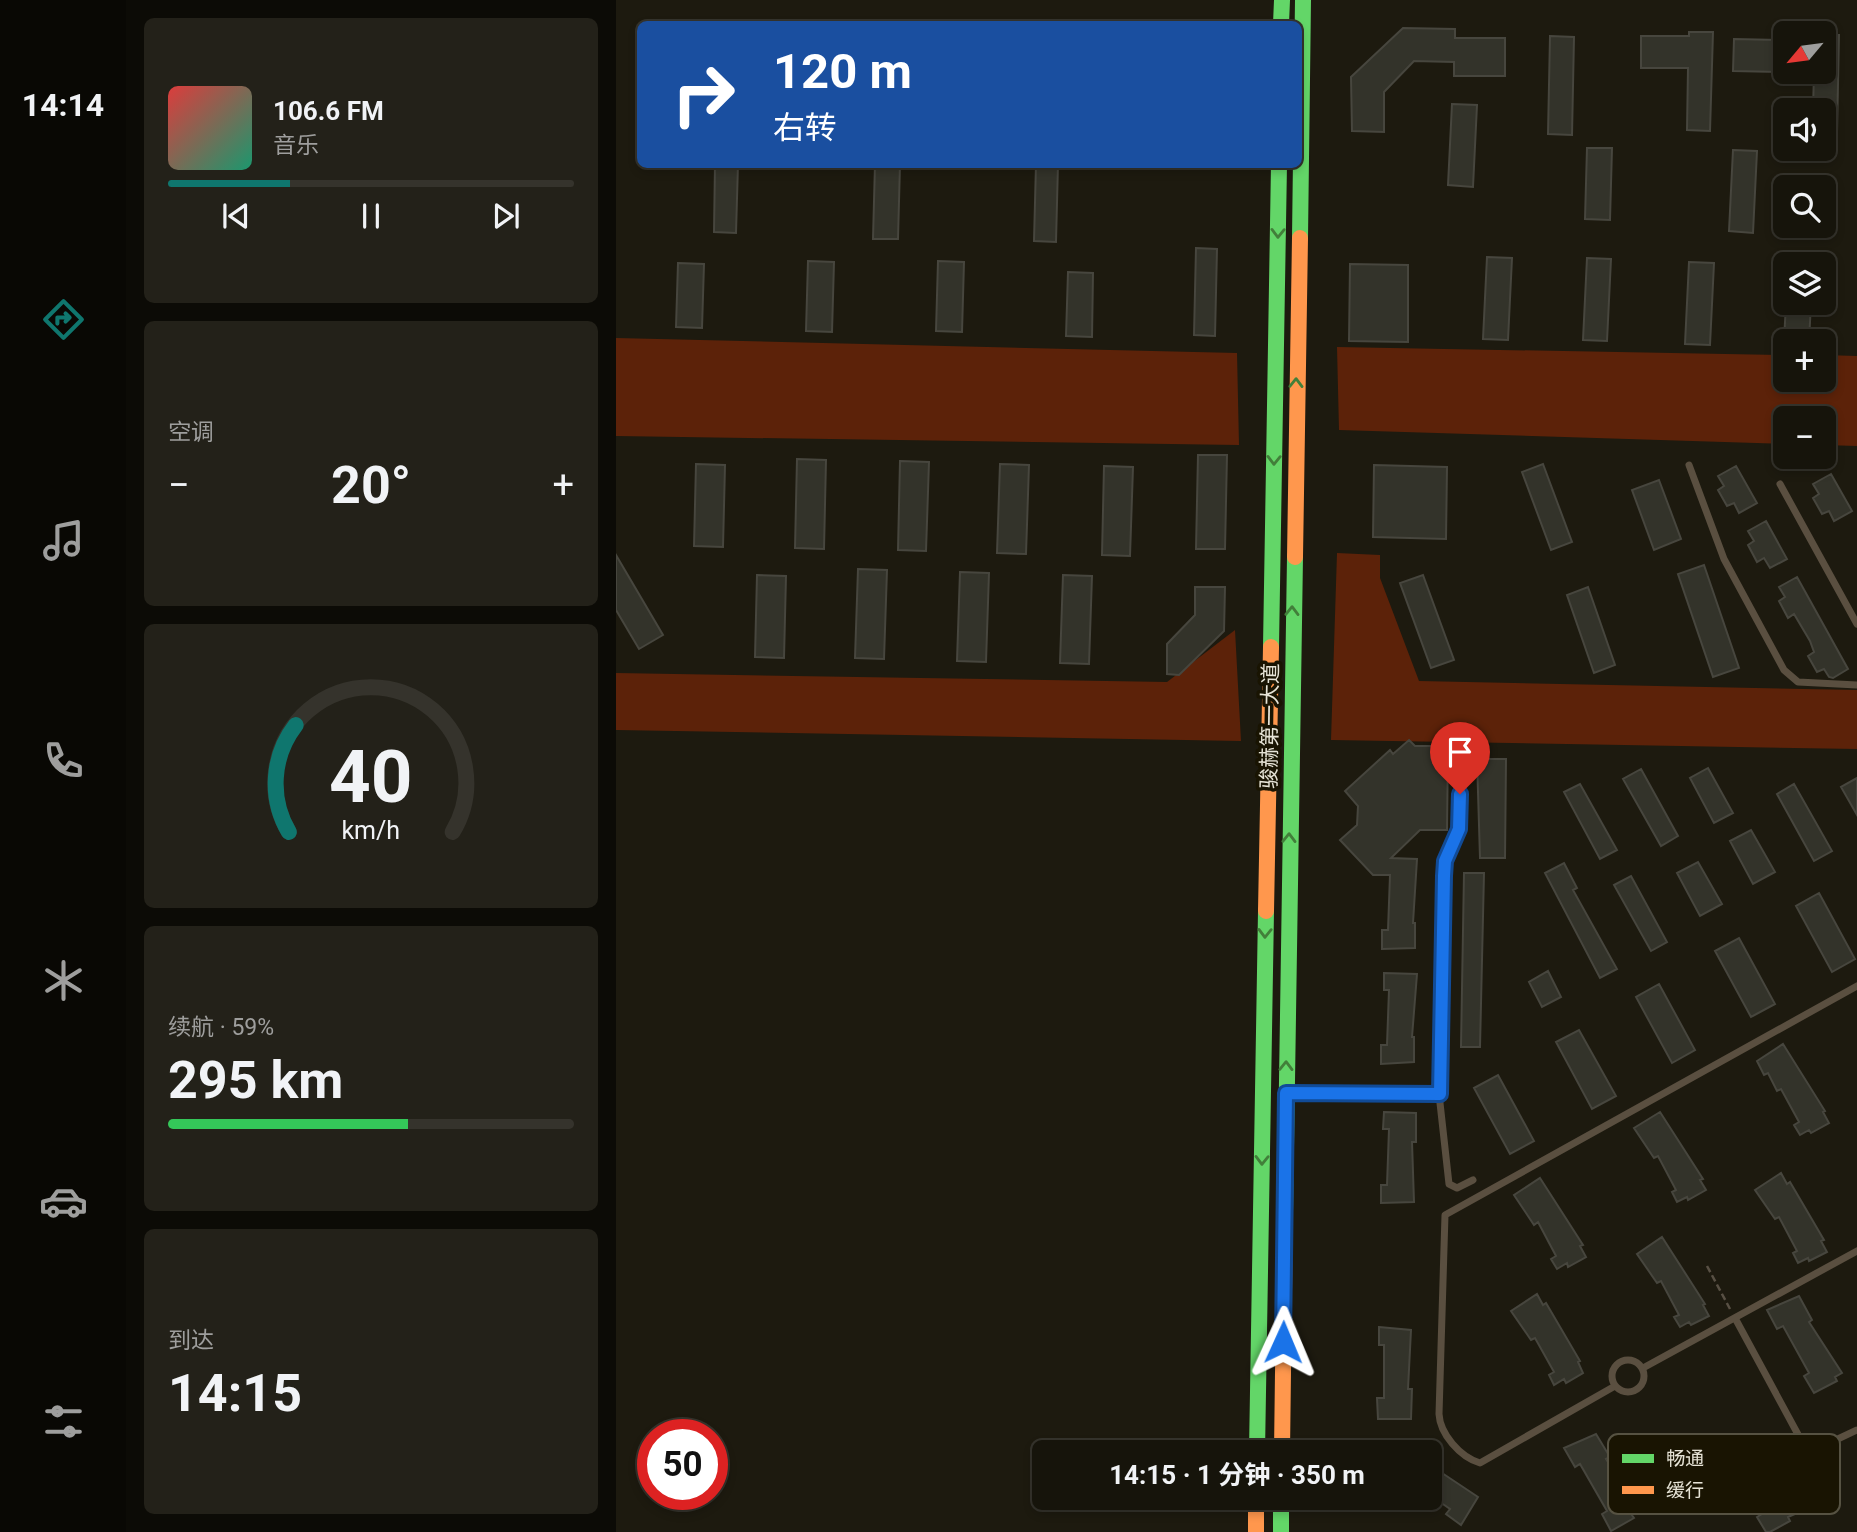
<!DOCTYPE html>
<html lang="zh">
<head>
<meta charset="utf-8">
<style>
	:root { --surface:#16140b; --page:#232119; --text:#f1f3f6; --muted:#9e9e9d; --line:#35332c; --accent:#0f766e }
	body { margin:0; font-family:Roboto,"Noto Sans SC",sans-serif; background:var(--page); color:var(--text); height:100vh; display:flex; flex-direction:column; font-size:26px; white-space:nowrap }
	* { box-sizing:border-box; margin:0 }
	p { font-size:23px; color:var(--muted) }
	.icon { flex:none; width:38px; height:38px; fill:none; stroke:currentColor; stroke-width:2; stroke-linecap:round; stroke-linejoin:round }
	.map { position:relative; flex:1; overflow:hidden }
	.details { display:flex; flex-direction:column; gap:18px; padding:18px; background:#0c0b06; width:490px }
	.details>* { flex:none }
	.banner { position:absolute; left:21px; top:21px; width:665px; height:147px; border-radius:10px; box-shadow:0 4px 10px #0003,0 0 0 2px var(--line); background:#1a4fa0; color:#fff; overflow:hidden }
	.needle { width:46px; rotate:241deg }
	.fabs { position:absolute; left:1157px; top:21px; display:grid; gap:14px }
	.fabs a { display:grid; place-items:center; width:63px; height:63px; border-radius:10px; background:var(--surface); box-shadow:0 4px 10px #0003,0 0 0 2px var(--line); font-size:35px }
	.speed { position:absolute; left:21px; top:1419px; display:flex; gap:14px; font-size:35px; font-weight:700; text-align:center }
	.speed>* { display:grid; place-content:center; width:91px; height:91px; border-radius:50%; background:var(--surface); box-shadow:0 4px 10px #0003,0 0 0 2px var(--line); line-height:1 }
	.speed .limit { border:10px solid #d22; background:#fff; color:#111 }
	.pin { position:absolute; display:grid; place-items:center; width:60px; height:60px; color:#fff; margin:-72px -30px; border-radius:50% 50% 50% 0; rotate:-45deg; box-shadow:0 0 7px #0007 }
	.pin .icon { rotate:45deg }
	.me { position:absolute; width:77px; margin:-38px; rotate:1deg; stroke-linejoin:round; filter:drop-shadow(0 0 5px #0008) }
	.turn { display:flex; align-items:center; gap:24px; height:147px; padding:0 21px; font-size:32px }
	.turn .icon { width:91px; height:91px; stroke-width:2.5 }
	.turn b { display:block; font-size:49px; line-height:60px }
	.big { font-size:52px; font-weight:700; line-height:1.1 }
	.details .card { flex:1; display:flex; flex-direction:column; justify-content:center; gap:10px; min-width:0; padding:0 24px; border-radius:10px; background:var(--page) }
	.details .dial { align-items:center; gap:0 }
	.dial svg { height:182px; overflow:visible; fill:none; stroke:var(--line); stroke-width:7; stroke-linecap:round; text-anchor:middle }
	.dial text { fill:var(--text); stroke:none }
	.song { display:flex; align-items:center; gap:21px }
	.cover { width:84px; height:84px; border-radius:10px; background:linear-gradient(135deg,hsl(0 70% 55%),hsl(160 70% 35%)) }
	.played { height:7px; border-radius:4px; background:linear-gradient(90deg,var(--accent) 30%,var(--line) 30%) }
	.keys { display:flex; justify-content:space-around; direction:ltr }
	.heat { display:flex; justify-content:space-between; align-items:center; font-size:38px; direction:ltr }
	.charge { height:10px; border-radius:5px; background:linear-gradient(90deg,#34c759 59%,var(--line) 0) }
	.trip { position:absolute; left:416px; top:1440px; width:410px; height:70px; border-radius:10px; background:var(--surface); box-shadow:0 4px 10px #0003,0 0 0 2px var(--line); font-weight:700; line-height:70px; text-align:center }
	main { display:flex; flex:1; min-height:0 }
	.dock { display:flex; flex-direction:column; width:126px; justify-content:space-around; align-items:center; background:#090804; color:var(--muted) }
	.dock .icon { width:49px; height:49px }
	.dock .current { color:var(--accent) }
	.dock b { font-size:32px; color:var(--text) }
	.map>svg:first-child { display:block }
	.green { fill:#5c2209 }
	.building { fill:#33332a; stroke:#47463e; stroke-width:2 }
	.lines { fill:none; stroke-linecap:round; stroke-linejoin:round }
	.path { stroke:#585044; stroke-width:2.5; stroke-dasharray:7 3.5; stroke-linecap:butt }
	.lane { stroke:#5a4f40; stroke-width:7 }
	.fast { stroke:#63d668; stroke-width:16 }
	.slow { stroke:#ff974d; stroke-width:16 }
	.oneway { stroke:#427f3a }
	.route-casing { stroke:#114b97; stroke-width:18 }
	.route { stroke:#1a73e8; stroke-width:12 }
	.labels { text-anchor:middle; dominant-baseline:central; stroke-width:7; stroke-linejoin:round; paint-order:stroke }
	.street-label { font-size:21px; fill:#e6e3d6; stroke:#191402 }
	.key { fill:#191402; stroke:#565242; stroke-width:2 }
	.key-label { font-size:19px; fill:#e6e3d6 }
</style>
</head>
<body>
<main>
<nav class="dock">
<b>14:14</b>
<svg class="icon current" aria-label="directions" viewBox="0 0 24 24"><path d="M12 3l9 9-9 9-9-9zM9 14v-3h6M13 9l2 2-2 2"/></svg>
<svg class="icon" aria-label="music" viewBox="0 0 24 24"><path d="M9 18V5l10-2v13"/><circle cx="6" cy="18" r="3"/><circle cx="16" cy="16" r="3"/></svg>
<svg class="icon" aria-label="phone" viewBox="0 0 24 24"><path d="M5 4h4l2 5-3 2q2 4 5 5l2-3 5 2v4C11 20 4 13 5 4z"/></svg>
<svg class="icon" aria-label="climate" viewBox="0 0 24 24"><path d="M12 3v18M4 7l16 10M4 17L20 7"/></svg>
<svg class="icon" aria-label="car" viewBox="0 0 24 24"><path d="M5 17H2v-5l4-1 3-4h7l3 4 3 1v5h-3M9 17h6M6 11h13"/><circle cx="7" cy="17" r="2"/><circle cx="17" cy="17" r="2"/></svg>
<svg class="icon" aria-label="filters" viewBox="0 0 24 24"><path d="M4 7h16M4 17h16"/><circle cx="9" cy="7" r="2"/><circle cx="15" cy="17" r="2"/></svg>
</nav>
<section class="details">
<div class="card">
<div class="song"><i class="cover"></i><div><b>106.6 FM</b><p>音乐</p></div></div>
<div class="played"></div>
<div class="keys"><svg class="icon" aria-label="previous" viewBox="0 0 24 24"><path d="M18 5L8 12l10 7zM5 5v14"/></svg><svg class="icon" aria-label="pause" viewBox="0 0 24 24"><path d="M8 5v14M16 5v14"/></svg><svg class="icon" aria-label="next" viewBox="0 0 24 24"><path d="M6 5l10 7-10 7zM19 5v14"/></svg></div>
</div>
<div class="card"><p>空调</p>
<div class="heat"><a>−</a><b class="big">20°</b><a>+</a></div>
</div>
<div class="card dial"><svg viewBox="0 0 100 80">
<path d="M14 69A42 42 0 1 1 86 69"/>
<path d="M14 69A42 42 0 0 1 17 22" stroke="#0f766e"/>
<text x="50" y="56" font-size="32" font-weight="700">40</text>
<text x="50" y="72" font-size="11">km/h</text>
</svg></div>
<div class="card"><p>续航 · 59%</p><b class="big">295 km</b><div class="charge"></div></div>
<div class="card"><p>到达</p><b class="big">14:15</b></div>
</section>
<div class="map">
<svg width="1241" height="1532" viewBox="0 0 1241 1532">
	<rect width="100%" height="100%" fill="#1d1a0f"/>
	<path class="green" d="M0 338 621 353 623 445 0 436Z
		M721 347 1169 355V380H1208V355L1241 356V446L1208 445V418H1169V444L723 430Z
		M721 553 764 555V578L803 681 1241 690V749L715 740Z
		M619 630 625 741 0 730V673L551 682Z"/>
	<path class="building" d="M787 28 839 29V38H889V76H838V62L798 61 768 92V132L736 131 735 77Z
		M1073 32H1097L1094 131 1071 130 1072 68H1025V36H1073Z
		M1208 35H1223L1221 133H1208V110H1197L1198 72H1208Z
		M934 36 958 37 956 135 932 134Z
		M1118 39 1169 40 1168 72 1117 71Z
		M836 104 861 105 857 187 832 185Z
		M971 148H996L994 220 969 219Z
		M1117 150 1141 151 1137 233 1113 231Z
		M99 164H122L120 233 98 232Z
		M259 164H284L282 239H257Z
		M420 164H442L440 242 418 241Z
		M580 248 601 249 599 336 578 335Z
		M871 257 896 258 892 340 867 339Z
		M971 258 995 259 991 341 967 340Z
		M192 261 218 262 216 332 190 331Z
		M322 261 348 262 346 332 320 331Z
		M1073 262 1098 263 1094 345 1069 344Z
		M62 263 88 264 86 328 60 327Z
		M734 264 792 265V342L733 341Z
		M452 272 477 273 476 337 450 336Z
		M1170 303H1195L1193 341H1168Z
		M582 455H611L609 549H580Z
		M181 459 210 460 208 549 179 548Z
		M284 461 313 462 310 551 282 550Z
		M80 464 109 465 107 547 78 546Z
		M384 464 413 465 410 554 381 553Z
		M927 464 956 542 935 550 906 472Z
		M758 465 831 467 830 539 757 537Z
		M488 466 517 467 514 556 486 555Z
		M1120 466 1141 503 1123 513 1118 503 1111 506 1102 490 1108 486 1102 476Z
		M1215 474 1236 511 1218 521 1213 511 1206 514 1197 498 1203 494 1197 484Z
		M1043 480 1065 539 1038 550 1016 490Z
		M1150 521 1171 559 1154 568 1148 558 1141 562 1132 545 1138 541 1132 531Z
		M0 555 47 635 23 649 0 610Z
		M1088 565 1123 668 1097 677 1062 574Z
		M242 569 271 570 268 659 239 658Z
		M344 572 373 573 370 662 341 661Z
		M141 575 170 576 168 658 139 657Z
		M447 575 476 576 473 664 444 663Z
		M807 575 838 660 815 668 784 583Z
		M1181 577 1232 669 1217 678 1213 677 1208 669 1201 672 1192 656 1198 652 1194 641 1178 614 1172 618 1163 601 1169 597 1163 587Z
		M579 587H609L608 631 563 675 551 674V644L579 615Z
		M972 587 999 665 978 673 951 595Z
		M793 740 799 746H832L831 830H804L775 858 801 859 797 923H799V948L766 949V930H772L774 875H757L724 840 741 825 742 806 729 791 774 750 777 754Z
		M861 759H890L889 858H864Z
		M1092 768 1117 813 1098 823 1074 778Z
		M1025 769 1062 836 1045 846 1007 779Z
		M1241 778V815L1225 787Z
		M964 784 1001 850 984 859 948 792Z
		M1178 784 1216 851 1198 861 1161 794Z
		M1135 830 1159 872 1137 884 1114 841Z
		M1082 862 1106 904 1084 916 1061 873Z
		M948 863 961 888 957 890 1001 969 984 978 929 873Z
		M848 873H868L864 1047H845Z
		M1015 876 1051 942 1035 951 998 885Z
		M1203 893 1239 959 1216 972 1180 906Z
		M1123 938 1159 1004 1135 1017 1099 951Z
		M932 971 945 997 926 1007 913 982Z
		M768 973 801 974 796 1037H798V1062L765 1064V1045H771L773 990H768Z
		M1043 984 1079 1050 1056 1063 1020 997Z
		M963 1030 1000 1096 976 1109 940 1042Z
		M1167 1044 1209 1111 1207 1112 1213 1123 1195 1133 1193 1130 1184 1135 1178 1125 1183 1122 1165 1089 1161 1091 1152 1073 1148 1075 1141 1061Z
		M882 1075 918 1141 894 1154 858 1088Z
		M768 1112 800 1113V1142H796L798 1202 765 1203V1185H771L773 1129H767Z
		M1044 1112 1087 1179 1084 1180 1090 1190 1072 1200 1071 1197 1061 1202 1056 1192 1060 1190 1042 1156 1038 1158 1018 1128Z
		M1165 1173 1171 1184 1174 1182 1208 1240 1205 1241 1211 1252 1193 1261 1192 1258 1182 1263 1177 1253 1181 1251 1163 1217 1159 1219 1139 1190Z
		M924 1178 967 1245 964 1246 970 1257 952 1267 951 1263 941 1269 935 1259 940 1256 922 1222 918 1225 898 1195Z
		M1046 1237 1089 1304 1087 1305 1093 1316 1075 1325 1073 1322 1064 1327 1058 1317 1063 1315 1045 1281 1041 1283 1021 1254Z
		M921 1294 927 1305 930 1303 964 1361 962 1362 967 1373 950 1383 948 1379 938 1385 933 1375 938 1372 919 1338 915 1340 895 1311Z
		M1183 1296 1196 1320 1193 1322 1226 1373 1219 1377 1221 1381 1198 1393 1188 1376 1193 1373 1167 1326 1161 1329 1151 1310Z
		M763 1327 795 1330 792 1389H796L795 1419H762L761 1398H768V1345H763Z
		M980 1434 994 1457 990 1459 1023 1511 1016 1515 1018 1518 995 1531 986 1514 991 1511 964 1464 959 1467 948 1448Z
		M1136 1436 1162 1491 1165 1489 1179 1514 1172 1517 1174 1521 1154 1532H1150L1141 1517 1146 1514 1120 1467 1114 1470 1104 1451Z
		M814 1465 862 1497 845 1525 830 1514 834 1509 814 1495Z"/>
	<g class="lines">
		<path class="path" d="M1091 1266 1114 1309"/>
		<path class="lane" d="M1073 465 1108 559 1168 670 1182 682 1241 685
			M1164 484 1241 624
			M674 1092 823 1094 833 1184 841 1188 857 1180
			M823 1094 828 876 829 861 843 829 844 794
			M1119 1318 1185 1440 1207 1446 1241 1430
			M996 1376a16 16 0 1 1 32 0a16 16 0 1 1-32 0Z
			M1027 1368 1241 1251
			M999 1386 864 1463C844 1457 824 1434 823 1414L829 1215 1241 986"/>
		<path class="fast" d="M665 24 666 0
			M684 238 687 0
			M655 647 663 164
			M669 1212 679 557
			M641 1452 650 911
			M665 1498V1532"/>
		<path class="slow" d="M679 557 684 238
			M650 911 655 647
			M666 1452 669 1212
			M640 1498V1532"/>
	</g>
	<defs><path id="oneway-chevron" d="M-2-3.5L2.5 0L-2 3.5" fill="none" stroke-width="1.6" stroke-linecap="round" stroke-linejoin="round" transform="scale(1.75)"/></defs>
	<g class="oneway">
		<use href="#oneway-chevron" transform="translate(662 233) rotate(91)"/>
		<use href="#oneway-chevron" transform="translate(680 383) rotate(-89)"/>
		<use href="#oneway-chevron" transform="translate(658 460) rotate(91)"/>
		<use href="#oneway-chevron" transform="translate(676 611) rotate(-89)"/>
		<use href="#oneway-chevron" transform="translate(673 838) rotate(-89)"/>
		<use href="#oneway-chevron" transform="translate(649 933) rotate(91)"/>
		<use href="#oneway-chevron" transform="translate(670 1066) rotate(-89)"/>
		<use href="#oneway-chevron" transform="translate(646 1160) rotate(91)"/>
	</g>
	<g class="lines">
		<g class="route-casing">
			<path id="route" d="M667 1342 670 1093 824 1094 828 876 829 861 843 829 844 794"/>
		</g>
		<use href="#route" class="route"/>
	</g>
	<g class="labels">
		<g class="street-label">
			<text transform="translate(654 726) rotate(-89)">骏赫第一大道</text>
		</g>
	</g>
	<rect x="992" y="1434" width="232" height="80" rx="10" class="key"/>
	<rect x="1006" y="1454" width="32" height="9" fill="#63d668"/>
	<rect x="1006" y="1486" width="32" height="8" fill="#ff974d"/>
	<g class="key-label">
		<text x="1050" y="1465">畅通</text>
		<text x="1050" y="1497">缓行</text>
	</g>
</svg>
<div class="fabs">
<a><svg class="needle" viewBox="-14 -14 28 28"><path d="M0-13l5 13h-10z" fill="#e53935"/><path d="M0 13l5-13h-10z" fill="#9e9e9d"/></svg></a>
<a><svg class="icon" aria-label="sound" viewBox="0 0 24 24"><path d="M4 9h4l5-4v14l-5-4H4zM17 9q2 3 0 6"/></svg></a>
<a><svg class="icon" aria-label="search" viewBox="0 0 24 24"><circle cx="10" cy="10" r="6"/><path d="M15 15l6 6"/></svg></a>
<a><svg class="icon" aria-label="layers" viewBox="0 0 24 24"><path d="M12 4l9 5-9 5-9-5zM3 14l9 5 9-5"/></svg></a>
<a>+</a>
<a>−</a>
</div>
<div class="speed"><div class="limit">50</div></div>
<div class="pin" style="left:844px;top:794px;background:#d93025"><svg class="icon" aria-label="arrive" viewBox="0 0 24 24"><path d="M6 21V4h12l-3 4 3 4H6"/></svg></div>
<svg class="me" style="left:667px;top:1342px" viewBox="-20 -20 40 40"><path d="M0-17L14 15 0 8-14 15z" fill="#1a73e8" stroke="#fff" stroke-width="4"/></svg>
<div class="trip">14:15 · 1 分钟 · 350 m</div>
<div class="banner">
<div class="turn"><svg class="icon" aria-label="right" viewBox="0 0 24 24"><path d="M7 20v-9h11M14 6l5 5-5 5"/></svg><div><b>120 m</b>右转</div></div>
</div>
</div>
</main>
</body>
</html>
